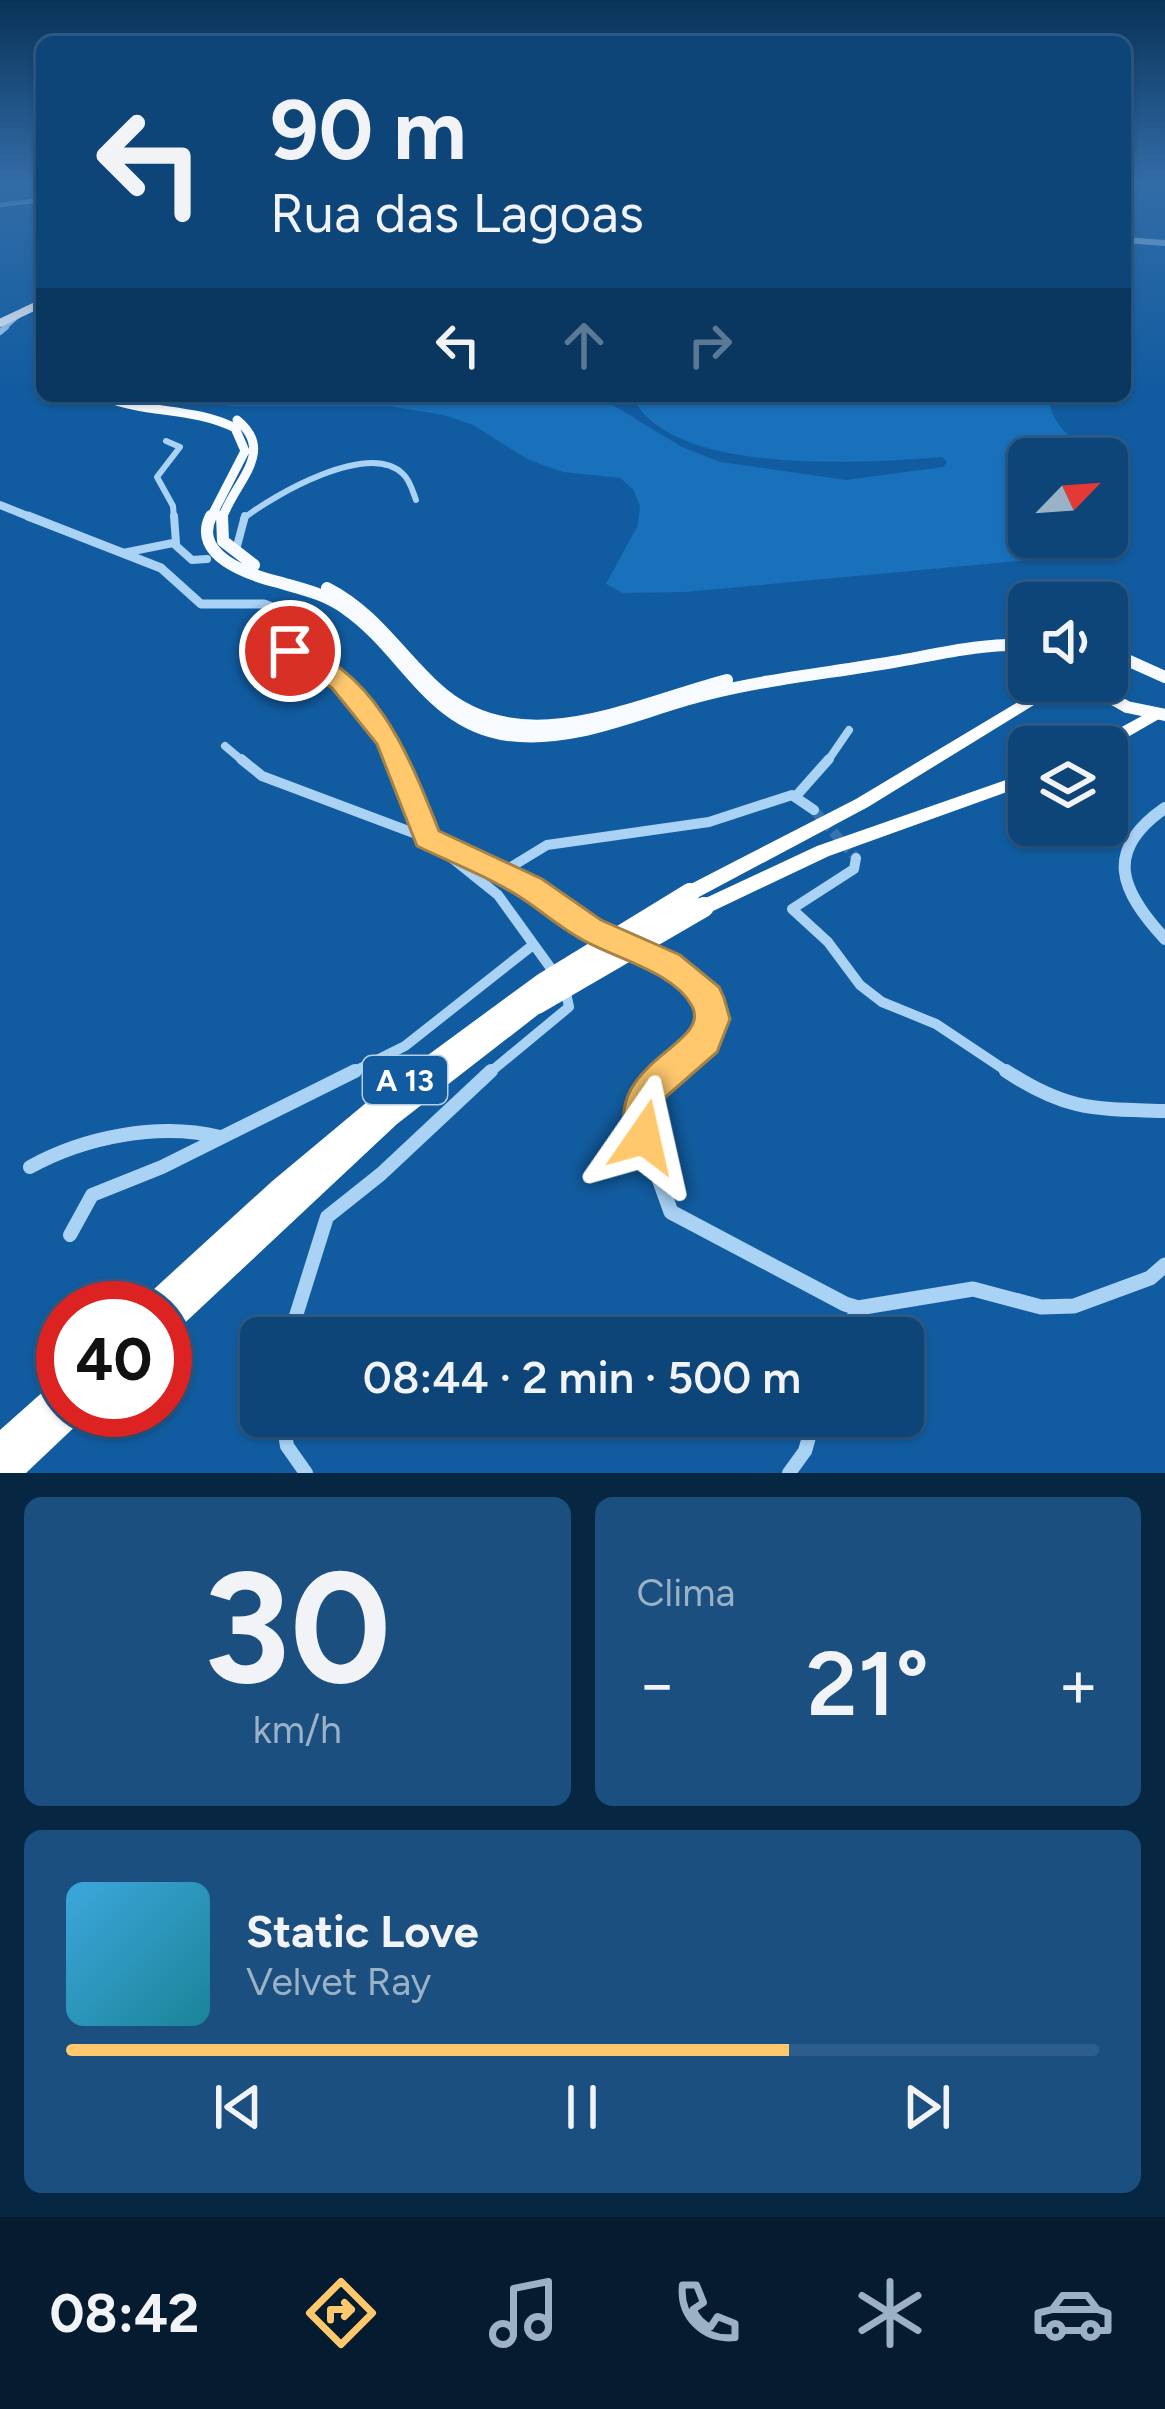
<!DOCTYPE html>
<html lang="pt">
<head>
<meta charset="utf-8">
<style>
	:root { --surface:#0d4578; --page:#1b4f80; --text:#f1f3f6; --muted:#9ab1c6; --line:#2d5d8a; --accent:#ffc86d }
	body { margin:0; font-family:Figtree,sans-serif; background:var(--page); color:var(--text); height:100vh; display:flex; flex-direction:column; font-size:45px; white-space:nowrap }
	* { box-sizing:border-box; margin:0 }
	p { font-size:39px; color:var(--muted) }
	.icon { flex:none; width:66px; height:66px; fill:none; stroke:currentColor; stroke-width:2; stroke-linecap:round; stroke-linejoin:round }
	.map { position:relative; height:1473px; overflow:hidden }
	.details { display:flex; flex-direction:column; gap:24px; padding:24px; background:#072642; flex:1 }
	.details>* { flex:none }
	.hud { position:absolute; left:36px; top:36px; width:1095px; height:366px; border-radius:18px; box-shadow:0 3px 9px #0004,0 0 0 3px var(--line); background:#0d4578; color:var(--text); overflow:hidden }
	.needle { width:78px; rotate:65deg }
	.controls { position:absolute; left:1008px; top:438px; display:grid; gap:24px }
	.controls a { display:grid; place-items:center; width:120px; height:120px; border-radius:18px; background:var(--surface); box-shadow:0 3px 9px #0004,0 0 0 3px var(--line); font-size:60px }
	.speed { position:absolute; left:36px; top:1281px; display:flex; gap:24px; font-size:60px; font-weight:700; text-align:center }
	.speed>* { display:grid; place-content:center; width:156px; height:156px; border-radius:50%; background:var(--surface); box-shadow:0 3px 9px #0004,0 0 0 3px var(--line); line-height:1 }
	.speed .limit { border:18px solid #d22; background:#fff; color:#111 }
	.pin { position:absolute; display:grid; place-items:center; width:102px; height:102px; color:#fff; margin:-51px; border:6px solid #fff; border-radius:50%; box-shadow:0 3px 12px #0007 }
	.me { position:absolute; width:132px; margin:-66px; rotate:11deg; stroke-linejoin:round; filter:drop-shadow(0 0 9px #0008) }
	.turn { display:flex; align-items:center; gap:42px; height:252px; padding:0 36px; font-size:54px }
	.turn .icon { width:156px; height:156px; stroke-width:2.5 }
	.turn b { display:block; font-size:84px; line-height:102px }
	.lanes { display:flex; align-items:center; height:114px; padding:0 36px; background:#0003; justify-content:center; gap:60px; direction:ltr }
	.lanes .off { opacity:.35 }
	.big { font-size:90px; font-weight:600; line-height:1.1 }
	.details .tile { flex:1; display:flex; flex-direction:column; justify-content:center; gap:18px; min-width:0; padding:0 42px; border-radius:18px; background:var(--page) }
	.details .dial { align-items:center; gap:0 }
	.dial b { font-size:156px; line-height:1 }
	.song { display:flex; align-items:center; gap:36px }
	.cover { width:144px; height:144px; border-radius:18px; background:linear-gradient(135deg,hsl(200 70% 55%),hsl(190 70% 35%)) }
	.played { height:12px; border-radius:6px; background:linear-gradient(90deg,var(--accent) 70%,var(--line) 70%) }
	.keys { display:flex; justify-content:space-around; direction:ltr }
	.heat { display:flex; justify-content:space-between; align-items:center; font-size:66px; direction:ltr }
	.details .tiles { flex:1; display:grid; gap:24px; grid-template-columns:1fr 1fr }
	.tile:last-child { grid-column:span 2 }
	.trip { position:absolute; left:240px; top:1317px; width:684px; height:120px; border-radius:18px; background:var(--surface); box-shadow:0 3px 9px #0004,0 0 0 3px var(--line); font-weight:600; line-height:120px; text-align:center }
	.tabs { display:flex; height:192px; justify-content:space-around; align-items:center; background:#051c30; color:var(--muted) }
	.tabs .icon { width:84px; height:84px }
	.tabs .active { color:var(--accent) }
	.tabs b { font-size:54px; color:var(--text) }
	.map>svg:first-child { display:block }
	.green { fill:#1970bb }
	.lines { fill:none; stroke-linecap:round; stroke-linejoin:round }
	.minor-tunnel { stroke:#3574ae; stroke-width:10; stroke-dasharray:10 4.5; stroke-linecap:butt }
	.minor-far4 { stroke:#a9d2f5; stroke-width:4.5 }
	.minor-far3 { stroke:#a9d2f5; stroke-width:6 }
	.minor-far2 { stroke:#a9d2f5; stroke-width:8 }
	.minor-far1 { stroke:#a9d2f5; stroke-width:10 }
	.minor { stroke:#a9d2f5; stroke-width:14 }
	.tertiary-far4 { stroke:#a9d2f5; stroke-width:6 }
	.tertiary-far3 { stroke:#a9d2f5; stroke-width:8 }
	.tertiary-far2 { stroke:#a9d2f5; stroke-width:9 }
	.tertiary-far1 { stroke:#a9d2f5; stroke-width:12 }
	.tertiary { stroke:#a9d2f5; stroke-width:15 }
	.primary-far2 { stroke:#f7fbff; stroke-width:8 }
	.primary-far1 { stroke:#f7fbff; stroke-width:9 }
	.primary { stroke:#f7fbff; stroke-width:12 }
	.motorway { fill:#fff; fill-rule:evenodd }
	.motorway-bridge-far1 { stroke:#fff; stroke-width:20 }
	.motorway-bridge { stroke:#fff; stroke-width:24 }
	.route { fill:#ffc86d; stroke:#a68247; stroke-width:3 }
	.labels { text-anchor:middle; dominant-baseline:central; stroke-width:12; stroke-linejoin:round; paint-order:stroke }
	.shield { fill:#115ca0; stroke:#b8cee2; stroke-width:3 }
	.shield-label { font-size:30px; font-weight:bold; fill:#fff }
</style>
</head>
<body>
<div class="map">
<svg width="1165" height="1473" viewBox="0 0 1165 1473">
	<rect width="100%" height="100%" fill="#115ca0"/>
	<path class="green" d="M159 396H598L682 447 720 462 846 480 943 467 947 462 942 457C866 463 669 477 632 396H1049C1050 426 1073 438 1094 459H1029V537H1104L1068 552 1028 560 685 592 623 593 606 584 638 525 640 506 633 489 620 478 563 472 529 460 473 425 444 415 389 406H230Z"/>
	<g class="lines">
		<path class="minor-tunnel" d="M814 810 856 858"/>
		<path class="minor-far4" d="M0 205 42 200
			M2 330 19 315"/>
		<path class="minor-far3" d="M0 332 6 327
			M166 441 180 447 157 477 173 506 174 519
			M243 519C273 495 369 440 403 474 410 480 413 492 416 500"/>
		<path class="minor-far2" d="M174 516 176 543
			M237 546 245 516
			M123 553 173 543 192 560 207 559
			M225 746 244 762
			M827 762 849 730"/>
		<path class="minor-far1" d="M241 759 262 776 427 838 498 895 555 974
			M797 795 829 759
			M856 858 854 869 792 909 828 942 860 985 882 1002 936 1024 1011 1074
			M501 873 547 845 709 822 792 795 814 810
			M349 1074 405 1046 533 945
			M488 1074 569 1007 565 988"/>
		<path class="minor" d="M1006 1071C1067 1111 1094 1109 1165 1111
			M30 1167C84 1137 159 1122 220 1137
			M70 1235 92 1195 162 1167 355 1071
			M289 1338 327 1217 381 1174 491 1071
			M843 1338 858 1308
			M282 1416 287 1446 306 1473
			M789 1473 805 1451 815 1416"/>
		<path class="tertiary-far4" d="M1125 240 1165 243"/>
		<path class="tertiary-far3" d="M0 505 35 519"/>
		<path class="tertiary-far2" d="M28 516 161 568 201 604H264L283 611 290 651C335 680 378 710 398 762"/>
		<path class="tertiary-far1" d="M397 759 427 838 513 878 612 940
			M1165 808C1103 851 1120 890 1165 939
			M635 949C716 983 743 1012 666 1074"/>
		<path class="tertiary" d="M669 1071 640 1107 644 1137 671 1212 845 1304 858 1308 973 1289 1041 1307 1074 1306 1150 1278 1165 1265"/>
		<path class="primary-far2" d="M0 323 42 303"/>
		<path class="primary-far1" d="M103 396C146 414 193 407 235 428L245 451 210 519
			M222 519C234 482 277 452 237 420"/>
		<path class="primary" d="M211 516C191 556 250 575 278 582 302 589 326 594 346 609 405 650 429 724 508 735 575 744 640 711 704 695 766 679 830 673 893 662 939 654 982 643 1029 645
			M222 516 223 541 254 565
			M327 588C374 612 398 653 436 688 519 765 634 704 727 680
			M1107 651 1165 677
			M1082 681 1127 707 1165 715"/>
		<path class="motorway" d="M1053 681H1073L868 807 697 898 690 900 683 898 681 893 683 888 856 799Z
			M1153 710 1159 711 1161 715 1159 719 1107 749V747H1090L1092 743Z
			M1029 772V784L829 856 711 912 704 915 697 912 694 907 697 902 817 846Z
			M537 995 544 998 547 1004 544 1010 397 1124 174 1333 165 1337 164 1308 381 1110 530 998Z
			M63 1378V1410H87L83 1419 26 1473H0V1430L54 1382Z"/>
		<path class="motorway-bridge-far1" d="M537 1004 704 907
			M419 1074 543 983 690 893"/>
		<path class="motorway-bridge" d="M151 1308 278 1192 423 1071"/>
	</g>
	<linearGradient id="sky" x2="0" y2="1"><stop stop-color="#093358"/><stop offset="0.47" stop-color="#326ca7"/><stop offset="1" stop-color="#326ca7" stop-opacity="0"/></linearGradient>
	<rect width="1165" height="387" fill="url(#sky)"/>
	<path class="route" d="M290 643C375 666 410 758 439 831L542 879 601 920 680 955 719 987 724 998 730 1019 717 1052 661 1101 663 1137 657 1149 644 1155 631 1149C593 1064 714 1046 692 1006 673 970 608 957 576 936 557 925 541 911 523 899 491 878 452 863 417 846L377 744 332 688 282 656 278 651Z"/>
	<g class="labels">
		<rect class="shield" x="363" y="1056" width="84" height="48" rx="9"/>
		<g class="shield-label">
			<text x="405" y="1080">A 13</text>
		</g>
	</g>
</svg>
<div class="controls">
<a><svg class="needle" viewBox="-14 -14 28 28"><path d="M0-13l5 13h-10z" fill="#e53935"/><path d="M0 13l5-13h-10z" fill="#9ab1c6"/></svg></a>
<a><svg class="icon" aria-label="sound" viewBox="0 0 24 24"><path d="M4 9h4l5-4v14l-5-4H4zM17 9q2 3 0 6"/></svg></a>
<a><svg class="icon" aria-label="layers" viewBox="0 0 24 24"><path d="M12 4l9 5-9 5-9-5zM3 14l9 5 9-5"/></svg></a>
</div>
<div class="speed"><div class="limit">40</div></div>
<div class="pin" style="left:290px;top:651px;background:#d93025"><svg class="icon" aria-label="arrive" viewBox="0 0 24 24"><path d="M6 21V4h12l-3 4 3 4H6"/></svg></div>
<svg class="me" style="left:644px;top:1137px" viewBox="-20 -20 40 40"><path d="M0-17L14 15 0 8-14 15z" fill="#ffc86d" stroke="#fff" stroke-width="4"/></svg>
<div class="trip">08:44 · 2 min · 500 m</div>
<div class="hud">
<div class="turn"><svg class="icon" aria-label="left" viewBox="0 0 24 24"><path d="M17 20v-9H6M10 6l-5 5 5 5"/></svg><div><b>90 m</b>Rua das Lagoas</div></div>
<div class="lanes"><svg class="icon" aria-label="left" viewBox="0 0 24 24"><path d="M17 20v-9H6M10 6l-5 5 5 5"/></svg><svg class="icon off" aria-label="ahead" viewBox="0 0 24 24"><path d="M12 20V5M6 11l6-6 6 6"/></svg><svg class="icon off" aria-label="right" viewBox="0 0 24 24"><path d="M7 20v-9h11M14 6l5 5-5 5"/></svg></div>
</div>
</div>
<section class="details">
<div class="tiles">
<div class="tile dial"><b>30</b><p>km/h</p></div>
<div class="tile"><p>Clima</p>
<div class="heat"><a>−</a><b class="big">21°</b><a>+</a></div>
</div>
<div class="tile">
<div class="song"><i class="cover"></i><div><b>Static Love</b><p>Velvet Ray</p></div></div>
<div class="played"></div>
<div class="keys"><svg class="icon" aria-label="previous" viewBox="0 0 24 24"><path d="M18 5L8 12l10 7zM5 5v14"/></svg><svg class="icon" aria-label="pause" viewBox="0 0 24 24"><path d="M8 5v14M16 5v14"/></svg><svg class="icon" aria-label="next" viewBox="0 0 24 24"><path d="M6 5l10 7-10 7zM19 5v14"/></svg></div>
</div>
</div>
</section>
<nav class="tabs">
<b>08:42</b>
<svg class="icon active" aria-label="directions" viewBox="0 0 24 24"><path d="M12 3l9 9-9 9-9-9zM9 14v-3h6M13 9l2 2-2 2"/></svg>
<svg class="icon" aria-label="music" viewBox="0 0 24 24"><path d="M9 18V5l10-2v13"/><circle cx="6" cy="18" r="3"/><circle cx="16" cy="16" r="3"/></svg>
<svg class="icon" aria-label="phone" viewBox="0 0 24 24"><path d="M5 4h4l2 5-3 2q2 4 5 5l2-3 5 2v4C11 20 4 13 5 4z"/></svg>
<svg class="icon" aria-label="climate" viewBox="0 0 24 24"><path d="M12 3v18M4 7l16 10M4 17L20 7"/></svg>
<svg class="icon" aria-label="car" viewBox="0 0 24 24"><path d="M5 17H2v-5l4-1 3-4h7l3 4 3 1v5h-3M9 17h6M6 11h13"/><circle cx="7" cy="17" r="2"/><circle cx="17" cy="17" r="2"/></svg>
</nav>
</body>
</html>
